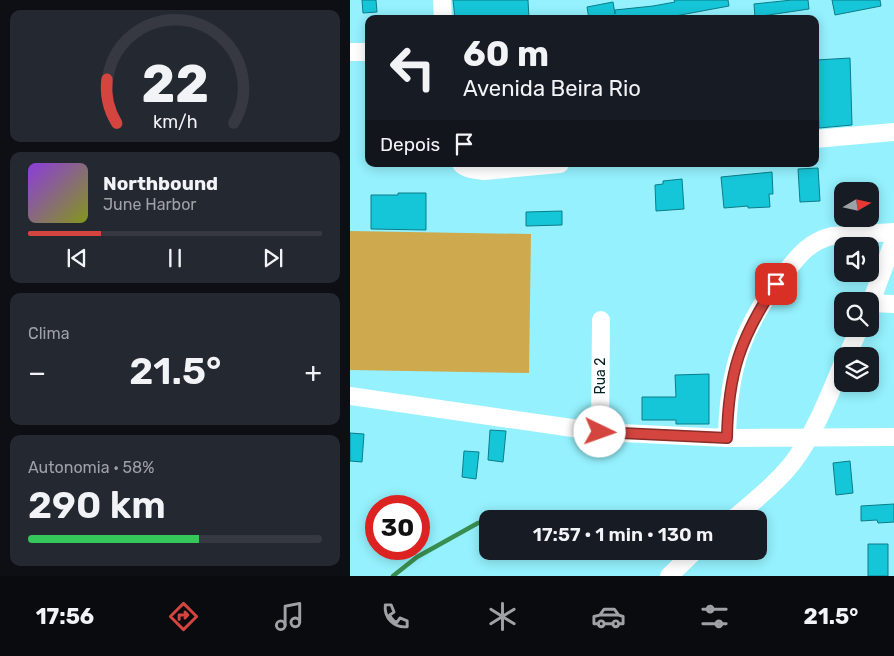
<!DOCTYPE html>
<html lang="pt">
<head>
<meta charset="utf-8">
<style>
	:root { --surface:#171b24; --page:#242831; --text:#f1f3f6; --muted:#9ea1a6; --line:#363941; --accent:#d3453e }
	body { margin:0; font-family:Rubik,sans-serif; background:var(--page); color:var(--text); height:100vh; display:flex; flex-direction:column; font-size:19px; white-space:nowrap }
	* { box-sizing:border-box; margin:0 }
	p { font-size:16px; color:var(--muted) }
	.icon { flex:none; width:28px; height:28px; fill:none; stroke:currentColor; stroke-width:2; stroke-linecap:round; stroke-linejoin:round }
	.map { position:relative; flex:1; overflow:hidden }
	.sheet { display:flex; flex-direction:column; gap:10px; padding:10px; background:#0d0f14; width:350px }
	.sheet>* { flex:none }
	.banner { position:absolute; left:15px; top:15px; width:454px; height:152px; border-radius:10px; box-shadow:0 2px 12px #0003; background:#171b24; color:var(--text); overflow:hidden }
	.needle { width:32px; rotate:81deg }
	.controls { position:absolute; left:484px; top:182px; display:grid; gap:10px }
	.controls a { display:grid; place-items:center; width:45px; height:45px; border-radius:10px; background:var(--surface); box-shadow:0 2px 12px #0003; font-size:25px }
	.speed { position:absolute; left:15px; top:495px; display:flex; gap:10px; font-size:25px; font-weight:700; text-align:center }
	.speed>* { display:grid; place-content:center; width:65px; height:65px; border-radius:50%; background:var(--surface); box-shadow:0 2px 12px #0003; line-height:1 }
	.speed .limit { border:8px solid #d22; background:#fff; color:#111 }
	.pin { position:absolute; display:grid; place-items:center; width:42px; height:42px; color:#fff; margin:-21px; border-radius:10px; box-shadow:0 2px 8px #0006 }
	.me { position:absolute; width:55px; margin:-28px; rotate:93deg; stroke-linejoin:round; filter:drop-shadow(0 0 4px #0008) }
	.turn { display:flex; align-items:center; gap:18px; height:105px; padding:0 15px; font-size:22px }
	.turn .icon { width:65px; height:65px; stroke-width:2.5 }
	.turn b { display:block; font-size:35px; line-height:42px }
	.then { display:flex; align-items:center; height:48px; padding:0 15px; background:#0003; gap:10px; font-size:19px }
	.big { font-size:38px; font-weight:600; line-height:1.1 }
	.sheet .tile { flex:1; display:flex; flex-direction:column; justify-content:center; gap:8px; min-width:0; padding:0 18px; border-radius:10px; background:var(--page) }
	.sheet .dial { align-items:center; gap:0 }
	.dial svg { height:130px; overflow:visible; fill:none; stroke:var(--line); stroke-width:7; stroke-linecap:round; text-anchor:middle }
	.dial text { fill:var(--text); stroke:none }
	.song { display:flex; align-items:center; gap:15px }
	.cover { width:60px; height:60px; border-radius:8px; background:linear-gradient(135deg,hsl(270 70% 55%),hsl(70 70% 35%)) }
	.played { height:5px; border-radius:2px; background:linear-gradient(90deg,var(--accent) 25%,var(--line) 25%) }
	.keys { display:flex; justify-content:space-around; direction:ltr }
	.heat { display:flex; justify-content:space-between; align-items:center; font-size:28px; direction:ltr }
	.charge { height:8px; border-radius:4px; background:linear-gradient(90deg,#34c759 58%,var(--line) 0) }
	.trip { position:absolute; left:129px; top:510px; width:288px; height:50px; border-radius:10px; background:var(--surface); box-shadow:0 2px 12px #0003; font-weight:600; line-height:50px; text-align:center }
	.menu { display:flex; height:80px; justify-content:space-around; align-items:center; background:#090b0e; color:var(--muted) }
	.menu .icon { width:35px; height:35px }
	.menu .selected { color:var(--accent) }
	.menu b { font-size:22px; color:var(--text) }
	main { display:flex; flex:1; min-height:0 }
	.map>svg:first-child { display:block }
	.green { fill:#cfa94d }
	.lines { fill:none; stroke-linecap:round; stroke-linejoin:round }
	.stream { stroke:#3a8d50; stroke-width:4.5 }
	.building { fill:#15c6d8; stroke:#0c7d88 }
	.minor { stroke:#fff; stroke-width:18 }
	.route-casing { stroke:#892d28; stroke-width:12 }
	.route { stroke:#d3453e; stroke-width:9 }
	.labels { text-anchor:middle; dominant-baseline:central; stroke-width:4.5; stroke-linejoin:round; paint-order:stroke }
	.street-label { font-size:14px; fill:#032125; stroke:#fff }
</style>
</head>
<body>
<main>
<section class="sheet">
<div class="tile dial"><svg viewBox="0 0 100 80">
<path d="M14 69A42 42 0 1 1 86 69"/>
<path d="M14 69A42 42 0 0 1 8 42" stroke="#d3453e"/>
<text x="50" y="56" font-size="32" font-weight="700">22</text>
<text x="50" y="72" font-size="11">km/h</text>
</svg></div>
<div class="tile">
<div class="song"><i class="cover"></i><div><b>Northbound</b><p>June Harbor</p></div></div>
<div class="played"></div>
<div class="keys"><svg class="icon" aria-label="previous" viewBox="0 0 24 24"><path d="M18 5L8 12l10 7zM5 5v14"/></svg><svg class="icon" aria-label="pause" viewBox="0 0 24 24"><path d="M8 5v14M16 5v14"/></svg><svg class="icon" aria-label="next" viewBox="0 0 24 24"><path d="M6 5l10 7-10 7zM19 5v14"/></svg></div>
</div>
<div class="tile"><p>Clima</p>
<div class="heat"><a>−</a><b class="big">21.5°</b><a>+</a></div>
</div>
<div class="tile"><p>Autonomia · 58%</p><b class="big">290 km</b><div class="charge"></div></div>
</section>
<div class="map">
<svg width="544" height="576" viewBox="0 0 544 576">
	<rect width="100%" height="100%" fill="#94f1fd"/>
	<path class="green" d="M0 231 181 234 179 373 0 370Z"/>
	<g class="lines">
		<path class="stream" d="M158 519 172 517 253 515 267 519
			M43 576 67 557 128 523 138 522"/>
	</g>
	<path class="building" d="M12 0H26L27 12 13 13Z
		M103 0H178L179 19H105Z
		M324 0H378L379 6 325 16 326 19H239L237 7 263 2 265 14V10L303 6 325 2Z
		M442 0H458L459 9 405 17 404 4Z
		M482 0H530L531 6 485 15Z
		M500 58 502 125 469 128 466 60Z
		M468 168 470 201 450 202 448 169Z
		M422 172 423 194H419L420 207 398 208V206L374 208 371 177Z
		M332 179 334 209 306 211 305 185 313 184V181Z
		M48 193H76V230L21 229V195H48Z
		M212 211V225L176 226V212Z
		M359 374V424H326V420H292V397H326L325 375Z
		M140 430 156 431 153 462 138 460Z
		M0 433 14 434 12 462 0 461Z
		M114 451 129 452 126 479 112 477Z
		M500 461 503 493 486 495 483 463Z
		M544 504V522L528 523 527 520 511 521V506Z
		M518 544H538V576H518Z"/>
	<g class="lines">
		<path class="minor" d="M92 0 93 19
			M0 52H19
			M465 139 544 132
			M111 164C117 170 126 170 134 171L210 164
			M521 303 544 304
			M520 305 544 240
			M497 356 509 329
			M0 396 250 432 377 438 544 437
			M250 432 251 320
			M377 438C378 371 392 325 435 273 448 256 460 241 482 236L544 232
			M383 519C404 501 427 483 444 461 465 432 478 398 492 365
			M319 576 345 551"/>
	</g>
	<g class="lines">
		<g class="route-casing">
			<path id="route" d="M250 432 377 438C378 374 390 338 426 284"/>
		</g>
		<use href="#route" class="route"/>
	</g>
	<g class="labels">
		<g class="street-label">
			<text transform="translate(250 376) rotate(-90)">Rua 2</text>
		</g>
	</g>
</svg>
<div class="controls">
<a><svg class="needle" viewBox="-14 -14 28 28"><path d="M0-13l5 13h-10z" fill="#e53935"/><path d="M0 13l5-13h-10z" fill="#9ea1a6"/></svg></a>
<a><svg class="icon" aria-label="sound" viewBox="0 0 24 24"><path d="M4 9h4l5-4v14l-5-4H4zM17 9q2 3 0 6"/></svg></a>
<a><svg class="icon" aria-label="search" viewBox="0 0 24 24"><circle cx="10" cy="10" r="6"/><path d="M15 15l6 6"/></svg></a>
<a><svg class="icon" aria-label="layers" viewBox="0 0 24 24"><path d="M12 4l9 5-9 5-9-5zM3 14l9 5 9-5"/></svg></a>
</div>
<div class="speed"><div class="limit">30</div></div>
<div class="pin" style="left:426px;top:284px;background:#d93025"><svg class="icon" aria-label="arrive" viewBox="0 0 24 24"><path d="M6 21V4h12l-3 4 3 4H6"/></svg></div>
<svg class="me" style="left:250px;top:432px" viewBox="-20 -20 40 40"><circle r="19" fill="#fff"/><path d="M0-13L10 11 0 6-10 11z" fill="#d3453e"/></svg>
<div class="trip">17:57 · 1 min · 130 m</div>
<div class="banner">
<div class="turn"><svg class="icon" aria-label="left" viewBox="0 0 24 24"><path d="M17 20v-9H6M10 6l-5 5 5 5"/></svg><div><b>60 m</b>Avenida Beira Rio</div></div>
<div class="then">Depois<svg class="icon" aria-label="arrive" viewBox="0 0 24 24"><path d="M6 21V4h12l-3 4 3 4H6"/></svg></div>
</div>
</div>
</main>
<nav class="menu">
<b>17:56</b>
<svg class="icon selected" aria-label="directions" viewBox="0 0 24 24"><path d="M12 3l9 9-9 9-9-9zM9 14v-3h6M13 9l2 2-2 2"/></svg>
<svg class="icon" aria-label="music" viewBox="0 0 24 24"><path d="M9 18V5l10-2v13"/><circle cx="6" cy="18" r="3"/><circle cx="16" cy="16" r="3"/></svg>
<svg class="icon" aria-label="phone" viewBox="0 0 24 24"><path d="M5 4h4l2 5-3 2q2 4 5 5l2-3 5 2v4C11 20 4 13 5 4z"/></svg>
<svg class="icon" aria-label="climate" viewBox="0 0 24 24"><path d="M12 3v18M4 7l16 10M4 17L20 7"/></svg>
<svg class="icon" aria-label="car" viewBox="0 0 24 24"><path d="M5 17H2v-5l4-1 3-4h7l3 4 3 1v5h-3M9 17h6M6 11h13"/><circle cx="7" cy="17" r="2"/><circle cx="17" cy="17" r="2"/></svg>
<svg class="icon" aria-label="filters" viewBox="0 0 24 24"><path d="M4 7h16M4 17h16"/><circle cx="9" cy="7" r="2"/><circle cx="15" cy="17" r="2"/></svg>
<b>21.5°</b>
</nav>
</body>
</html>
